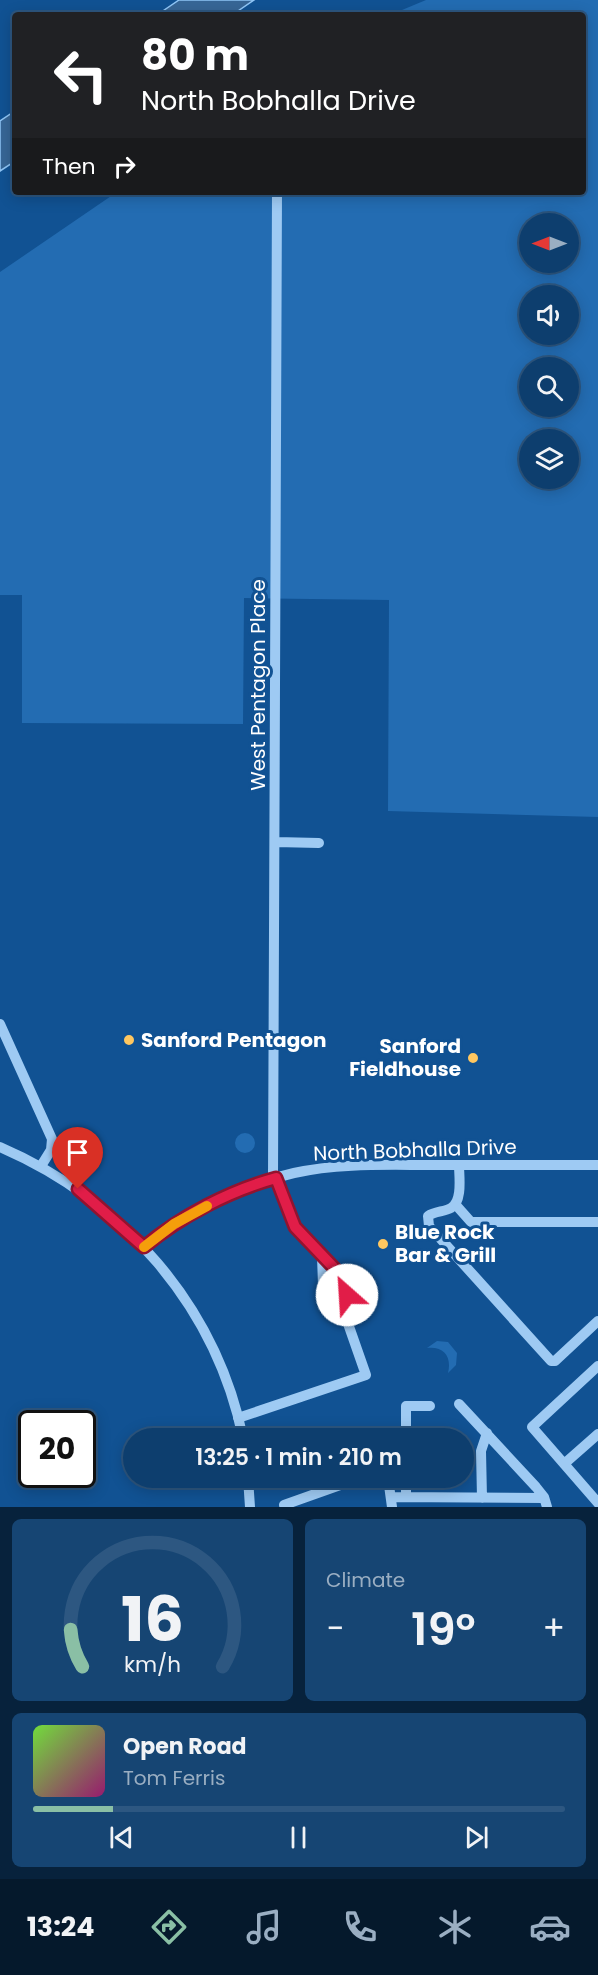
<!DOCTYPE html>
<html lang="en">
<head>
<meta charset="utf-8">
<style>
	:root { --surface:#0d3e6e; --page:#164573; --text:#f1f3f6; --muted:#9aaec2; --line:#2d5781; --accent:#8abfa5 }
	body { margin:0; font-family:Poppins,sans-serif; background:var(--page); color:var(--text); height:100vh; display:flex; flex-direction:column; font-size:22px; white-space:nowrap }
	* { box-sizing:border-box; margin:0 }
	p { font-size:20px; color:var(--muted) }
	.icon { flex:none; width:33px; height:33px; fill:none; stroke:currentColor; stroke-width:2; stroke-linecap:round; stroke-linejoin:round }
	.map { position:relative; height:1507px; overflow:hidden }
	.side { display:flex; flex-direction:column; gap:12px; padding:12px; background:#07223c; flex:1 }
	.side>* { flex:none }
	.top-card { position:absolute; left:12px; top:12px; width:574px; height:183px; border-radius:6px; box-shadow:0 3px 15px #0003,0 0 0 2px var(--line); background:#202124; color:#fff; overflow:hidden }
	.needle { width:39px; rotate:270deg }
	.tools { position:absolute; left:519px; top:213px; display:grid; gap:12px }
	.tools a { display:grid; place-items:center; width:60px; height:60px; border-radius:50%; background:var(--surface); box-shadow:0 3px 15px #0003,0 0 0 2px var(--line); font-size:30px }
	.speed { position:absolute; left:18px; top:1410px; display:flex; gap:12px; font-size:30px; font-weight:700; text-align:center }
	.speed>* { display:grid; place-content:center; width:78px; height:78px; border-radius:50%; background:var(--surface); box-shadow:0 3px 15px #0003,0 0 0 2px var(--line); line-height:1 }
	.speed .limit { border:3px solid #111; border-radius:9px; background:#fff; color:#111 }
	.pin { position:absolute; display:grid; place-items:center; width:51px; height:51px; color:#fff; margin:-62px -26px; border-radius:50% 50% 50% 0; rotate:-45deg; box-shadow:0 0 6px #0007 }
	.pin .icon { rotate:45deg }
	.me { position:absolute; width:66px; margin:-33px; rotate:334deg; stroke-linejoin:round; filter:drop-shadow(0 0 4px #0008) }
	.turn { display:flex; align-items:center; gap:21px; height:126px; padding:0 30px; font-size:27px }
	.turn .icon { width:78px; height:78px; stroke-width:2.5 }
	.turn b { display:block; font-size:42px; line-height:51px }
	.then { display:flex; align-items:center; height:57px; padding:0 30px; background:#0003; gap:12px; font-size:22px }
	.big { font-size:45px; font-weight:600; line-height:1.1 }
	.side .tile { flex:1; display:flex; flex-direction:column; justify-content:center; gap:9px; min-width:0; padding:0 21px; border-radius:9px; background:var(--page) }
	.side .dial { align-items:center; gap:0 }
	.dial svg { height:156px; overflow:visible; fill:none; stroke:var(--line); stroke-width:7; stroke-linecap:round; text-anchor:middle }
	.dial text { fill:var(--text); stroke:none }
	.song { display:flex; align-items:center; gap:18px }
	.cover { width:72px; height:72px; border-radius:9px; background:linear-gradient(135deg,hsl(100 70% 55%),hsl(320 70% 35%)) }
	.played { height:6px; border-radius:3px; background:linear-gradient(90deg,var(--accent) 15%,var(--line) 15%) }
	.keys { display:flex; justify-content:space-around; direction:ltr }
	.heat { display:flex; justify-content:space-between; align-items:center; font-size:33px; direction:ltr }
	.side .tiles { flex:1; display:grid; gap:12px; grid-template-columns:1fr 1fr }
	.tile:last-child { grid-column:span 2 }
	.trip { position:absolute; left:123px; top:1428px; width:351px; height:60px; border-radius:30px; background:var(--surface); box-shadow:0 3px 15px #0003,0 0 0 2px var(--line); font-weight:600; line-height:60px; text-align:center }
	.dock { display:flex; height:96px; justify-content:space-around; align-items:center; background:#05192c; color:var(--muted) }
	.dock .icon { width:42px; height:42px }
	.dock .active { color:var(--accent) }
	.dock b { font-size:27px; color:var(--text) }
	.map>svg:first-child { display:block }
	.green { fill:#236cb2; fill-rule:evenodd }
	.water { fill:#376696; stroke:#90c6f6; stroke-width:1.5 }
	.lines { fill:none; stroke-linecap:round; stroke-linejoin:round }
	.minor-tunnel { stroke:#356ca3; stroke-width:10; stroke-dasharray:10 5; stroke-linecap:butt }
	.minor { stroke:#9ecaf3; stroke-width:10 }
	.route-casing { stroke:#92132f; stroke-width:15 }
	.route { stroke:#e11d48; stroke-width:10 }
	.slow { stroke:#f59e0b; stroke-width:10 }
	.poi-dot { fill:#ffc760; stroke:#115293; stroke-width:2 }
	.labels { text-anchor:middle; dominant-baseline:central; stroke-width:6; stroke-linejoin:round; paint-order:stroke }
	.street-label { font-size:20px; fill:#fff; stroke:#115293 }
	.poi-label { font-size:20px; font-weight:bold; fill:#fff; stroke:#115293; text-anchor:start }
</style>
</head>
<body>
<div class="map">
<svg width="598" height="1507" viewBox="0 0 598 1507">
	<rect width="100%" height="100%" fill="#115293"/>
	<path class="green" d="M426 0H598V817L388 811 389 600 244 598 243 724 22 723V595H0V272L117 192H584V15H390ZM530 224H568V262H530ZM530 296H568V334H530ZM530 368H568V406H530ZM530 440H568V478H530Z
		M235 1143a10 10 0 1 1 20 0a10 10 0 1 1-20 0Z
		M437 1341 448 1342 457 1353 456 1365 448 1373C452 1357 444 1346 427 1348Z"/>
	<path class="water" d="M179 0H254L232 15H157Z
		M15 111V161L0 171V121Z"/>
	<g class="lines">
		<path class="minor-tunnel" d="M323 1285 329 1301"/>
		<path class="minor" d="M276 842 319 843
			M0 1024 52 1139 51 1150 41 1166
			M0 1147C123 1200 216 1306 243 1438
			M459 1165C459 1176 463 1201 451 1208 444 1212 435 1211 428 1216L429 1226 551 1361H555L598 1321
			M273 1179 277 192
			M455 1204 471 1222H598
			M144 1247C185 1212 241 1185 294 1173 338 1163 385 1165 430 1165 486 1165 542 1165 598 1165
			M322 1256 323 1285
			M329 1301 345 1315
			M598 1366 532 1427 598 1503
			M459 1404 536 1487 544 1497 547 1507
			M238 1418 366 1375 345 1315 347 1302 342 1280 295 1227 276 1178
			M406 1438V1406H430
			M564 1464 598 1434
			M248 1478 250 1507
			M388 1478 392 1507
			M406 1478V1497
			M392 1497 544 1498
			M482 1498 481 1451 487 1433
			M284 1505 360 1478"/>
	</g>
	<g class="lines">
		<g class="route-casing">
			<path id="route" d="M78 1189 144 1247C181 1216 229 1191 276 1178L295 1227 336 1270 347 1295"/>
		</g>
		<use href="#route" class="route"/>
		<path class="slow" d="M144 1247 174 1224 207 1206"/>
	</g>
	<g class="poi-dot">
		<circle cx="129" cy="1040" r="6"/>
		<circle cx="473" cy="1058" r="6"/>
		<circle cx="383" cy="1244" r="6"/>
	</g>
	<g class="labels">
		<g class="street-label">
			<text transform="translate(258 685) rotate(-90)">West Pentagon Place</text>
			<text transform="translate(415 1150) rotate(-2)">North Bobhalla Drive</text>
		</g>
		<g class="poi-label">
			<text x="141" y="1040">Sanford Pentagon</text>
			<text x="461" y="1046" text-anchor="end">Sanford<tspan x="461" dy="23">Fieldhouse</tspan></text>
			<text x="395" y="1232">Blue Rock<tspan x="395" dy="23">Bar &amp; Grill</tspan></text>
		</g>
	</g>
</svg>
<div class="tools">
<a><svg class="needle" viewBox="-14 -14 28 28"><path d="M0-13l5 13h-10z" fill="#e53935"/><path d="M0 13l5-13h-10z" fill="#9aaec2"/></svg></a>
<a><svg class="icon" aria-label="sound" viewBox="0 0 24 24"><path d="M4 9h4l5-4v14l-5-4H4zM17 9q2 3 0 6"/></svg></a>
<a><svg class="icon" aria-label="search" viewBox="0 0 24 24"><circle cx="10" cy="10" r="6"/><path d="M15 15l6 6"/></svg></a>
<a><svg class="icon" aria-label="layers" viewBox="0 0 24 24"><path d="M12 4l9 5-9 5-9-5zM3 14l9 5 9-5"/></svg></a>
</div>
<div class="speed"><div class="limit">20</div></div>
<div class="pin" style="left:78px;top:1189px;background:#d93025"><svg class="icon" aria-label="arrive" viewBox="0 0 24 24"><path d="M6 21V4h12l-3 4 3 4H6"/></svg></div>
<svg class="me" style="left:347px;top:1295px" viewBox="-20 -20 40 40"><circle r="19" fill="#fff"/><path d="M0-13L10 11 0 6-10 11z" fill="#e11d48"/></svg>
<div class="trip">13:25 · 1 min · 210 m</div>
<div class="top-card">
<div class="turn"><svg class="icon" aria-label="left" viewBox="0 0 24 24"><path d="M17 20v-9H6M10 6l-5 5 5 5"/></svg><div><b>80 m</b>North Bobhalla Drive</div></div>
<div class="then">Then<svg class="icon" aria-label="right" viewBox="0 0 24 24"><path d="M7 20v-9h11M14 6l5 5-5 5"/></svg></div>
</div>
</div>
<section class="side">
<div class="tiles">
<div class="tile dial"><svg viewBox="0 0 100 80">
<path d="M14 69A42 42 0 1 1 86 69"/>
<path d="M14 69A42 42 0 0 1 8 50" stroke="#8abfa5"/>
<text x="50" y="56" font-size="32" font-weight="700">16</text>
<text x="50" y="72" font-size="11">km/h</text>
</svg></div>
<div class="tile"><p>Climate</p>
<div class="heat"><a>−</a><b class="big">19°</b><a>+</a></div>
</div>
<div class="tile">
<div class="song"><i class="cover"></i><div><b>Open Road</b><p>Tom Ferris</p></div></div>
<div class="played"></div>
<div class="keys"><svg class="icon" aria-label="previous" viewBox="0 0 24 24"><path d="M18 5L8 12l10 7zM5 5v14"/></svg><svg class="icon" aria-label="pause" viewBox="0 0 24 24"><path d="M8 5v14M16 5v14"/></svg><svg class="icon" aria-label="next" viewBox="0 0 24 24"><path d="M6 5l10 7-10 7zM19 5v14"/></svg></div>
</div>
</div>
</section>
<nav class="dock">
<b>13:24</b>
<svg class="icon active" aria-label="directions" viewBox="0 0 24 24"><path d="M12 3l9 9-9 9-9-9zM9 14v-3h6M13 9l2 2-2 2"/></svg>
<svg class="icon" aria-label="music" viewBox="0 0 24 24"><path d="M9 18V5l10-2v13"/><circle cx="6" cy="18" r="3"/><circle cx="16" cy="16" r="3"/></svg>
<svg class="icon" aria-label="phone" viewBox="0 0 24 24"><path d="M5 4h4l2 5-3 2q2 4 5 5l2-3 5 2v4C11 20 4 13 5 4z"/></svg>
<svg class="icon" aria-label="climate" viewBox="0 0 24 24"><path d="M12 3v18M4 7l16 10M4 17L20 7"/></svg>
<svg class="icon" aria-label="car" viewBox="0 0 24 24"><path d="M5 17H2v-5l4-1 3-4h7l3 4 3 1v5h-3M9 17h6M6 11h13"/><circle cx="7" cy="17" r="2"/><circle cx="17" cy="17" r="2"/></svg>
</nav>
</body>
</html>
